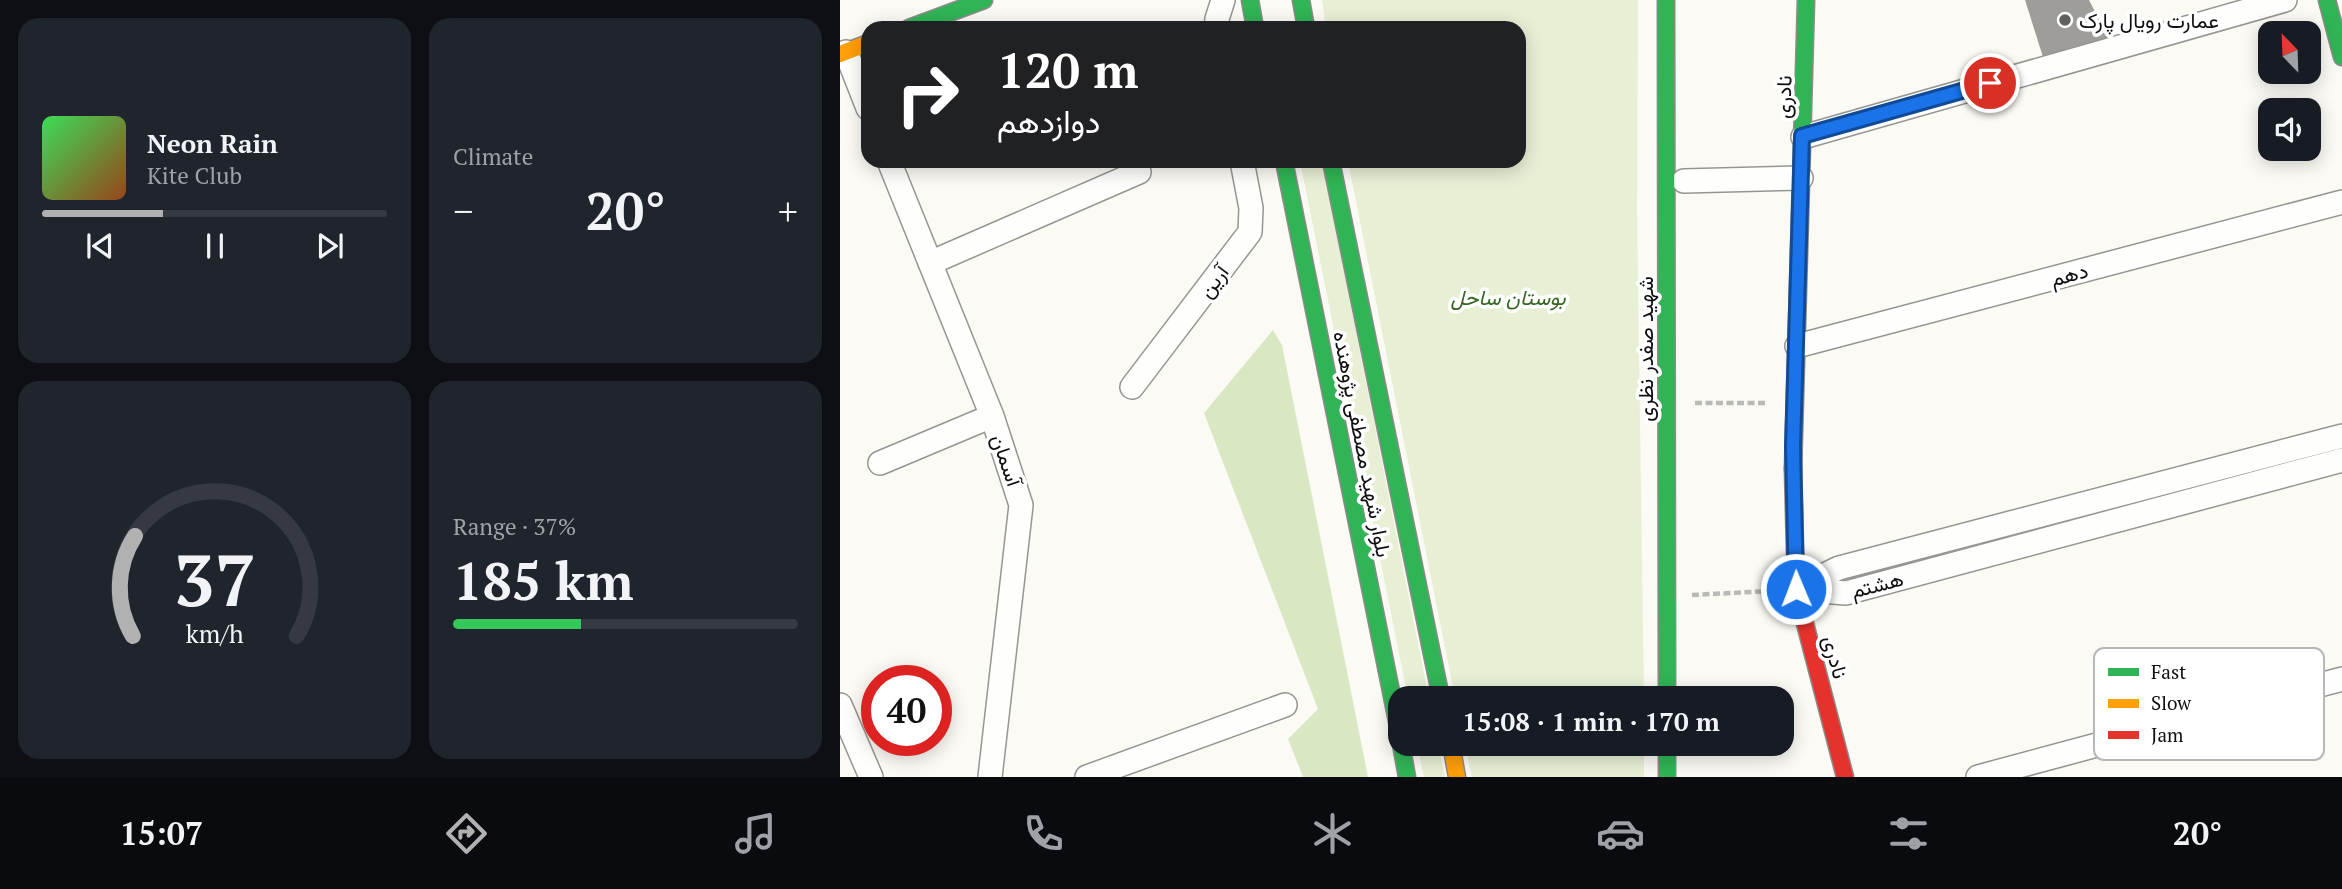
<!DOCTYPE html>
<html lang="en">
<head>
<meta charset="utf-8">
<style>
	:root { --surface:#171b24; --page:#20242c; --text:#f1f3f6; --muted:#9ea1a6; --line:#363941; --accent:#b1b1b2 }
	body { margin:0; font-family:"PT Serif",Vazirmatn,serif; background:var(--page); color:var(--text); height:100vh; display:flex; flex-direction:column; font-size:26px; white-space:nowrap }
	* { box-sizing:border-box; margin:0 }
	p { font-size:23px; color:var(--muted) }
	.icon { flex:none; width:38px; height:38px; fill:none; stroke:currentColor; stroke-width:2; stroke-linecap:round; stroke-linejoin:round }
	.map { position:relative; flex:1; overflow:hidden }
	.side { display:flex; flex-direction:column; gap:18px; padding:18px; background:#0d0f14; width:840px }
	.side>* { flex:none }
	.top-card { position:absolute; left:21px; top:21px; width:665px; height:147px; border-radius:21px; box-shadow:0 4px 18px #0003; background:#202124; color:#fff; overflow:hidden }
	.needle { width:46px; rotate:337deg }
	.fabs { position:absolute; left:1418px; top:21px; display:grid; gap:14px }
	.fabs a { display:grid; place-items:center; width:63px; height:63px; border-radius:14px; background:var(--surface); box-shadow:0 4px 18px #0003; font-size:35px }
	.speed { position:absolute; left:21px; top:665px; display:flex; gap:14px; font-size:35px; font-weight:700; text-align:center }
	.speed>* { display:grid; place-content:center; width:91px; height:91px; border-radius:50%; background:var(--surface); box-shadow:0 4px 18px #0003; line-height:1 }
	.speed .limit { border:10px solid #d22; background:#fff; color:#111 }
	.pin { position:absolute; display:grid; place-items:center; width:60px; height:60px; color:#fff; margin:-30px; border:4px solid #fff; border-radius:50%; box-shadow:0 2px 7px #0007 }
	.me { position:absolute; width:77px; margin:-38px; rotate:359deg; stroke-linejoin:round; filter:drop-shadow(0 0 5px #0008) }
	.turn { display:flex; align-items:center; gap:24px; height:147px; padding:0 21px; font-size:32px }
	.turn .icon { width:91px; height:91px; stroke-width:2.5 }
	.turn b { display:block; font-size:49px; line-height:60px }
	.big { font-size:52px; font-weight:800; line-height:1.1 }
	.side .widget { flex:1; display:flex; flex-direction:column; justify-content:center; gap:10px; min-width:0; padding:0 24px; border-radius:21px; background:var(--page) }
	.side .dial { align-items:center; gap:0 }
	.dial svg { height:182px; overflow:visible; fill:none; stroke:var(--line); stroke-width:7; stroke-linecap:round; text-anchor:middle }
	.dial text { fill:var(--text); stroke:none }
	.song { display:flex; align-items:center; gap:21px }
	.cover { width:84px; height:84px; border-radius:10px; background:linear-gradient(135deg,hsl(130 70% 55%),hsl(20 70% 35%)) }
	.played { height:7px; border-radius:4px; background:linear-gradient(90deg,var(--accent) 35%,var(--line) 35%) }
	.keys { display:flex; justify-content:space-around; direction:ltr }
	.heat { display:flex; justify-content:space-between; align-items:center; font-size:38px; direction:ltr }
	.charge { height:10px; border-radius:5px; background:linear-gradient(90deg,#34c759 37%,var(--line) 0) }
	.side .tiles { flex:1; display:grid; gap:18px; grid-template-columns:repeat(2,1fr) }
	.trip { position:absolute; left:548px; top:686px; width:406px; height:70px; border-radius:21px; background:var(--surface); box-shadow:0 4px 18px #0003; font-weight:800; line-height:70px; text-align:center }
	.dock { display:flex; height:112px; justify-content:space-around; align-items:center; background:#090b0e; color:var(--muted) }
	.dock .icon { width:49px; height:49px }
	.dock .on { color:var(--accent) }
	.dock b { font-size:32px; color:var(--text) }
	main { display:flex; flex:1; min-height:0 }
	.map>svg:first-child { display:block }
	.green { fill:#e7f0d5 }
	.forest { fill:#d9e7c3 }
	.building { fill:#9f9d9a }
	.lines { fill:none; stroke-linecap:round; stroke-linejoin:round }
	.street-casing { stroke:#959592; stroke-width:26 }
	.fast-casing { stroke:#8c8b89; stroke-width:19 }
	.slow-casing { stroke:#8c8b89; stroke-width:19 }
	.jam-casing { stroke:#8c8b89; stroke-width:19 }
	.path { stroke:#b9b9b8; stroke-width:4.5; stroke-dasharray:7 3.5; stroke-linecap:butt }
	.street { stroke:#fefefd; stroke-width:23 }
	.fast { stroke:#30b455; stroke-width:16 }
	.slow { stroke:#ff9f0a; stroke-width:16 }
	.jam { stroke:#e5322d; stroke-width:16 }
	.route-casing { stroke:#114b97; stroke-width:18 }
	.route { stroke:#1a73e8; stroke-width:12 }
	.poi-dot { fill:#62615f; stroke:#fff; stroke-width:2.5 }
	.labels { text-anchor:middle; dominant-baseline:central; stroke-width:7; stroke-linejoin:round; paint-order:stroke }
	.poi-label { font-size:21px; fill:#0f0f0f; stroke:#fff; text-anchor:start }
	.street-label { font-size:21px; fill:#0f0f0f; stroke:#fff }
	.park-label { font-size:21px; font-style:italic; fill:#366521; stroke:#fff }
	.key { fill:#fff; stroke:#b7b7b7; stroke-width:2 }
	.key-label { font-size:19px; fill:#0f0f0f }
</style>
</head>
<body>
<main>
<section class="side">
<div class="tiles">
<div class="widget">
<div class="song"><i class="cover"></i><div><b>Neon Rain</b><p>Kite Club</p></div></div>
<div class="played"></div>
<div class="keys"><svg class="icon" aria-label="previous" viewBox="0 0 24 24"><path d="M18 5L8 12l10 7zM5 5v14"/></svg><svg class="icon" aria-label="pause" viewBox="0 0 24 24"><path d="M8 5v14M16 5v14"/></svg><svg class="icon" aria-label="next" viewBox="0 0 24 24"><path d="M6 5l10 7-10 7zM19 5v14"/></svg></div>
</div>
<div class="widget"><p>Climate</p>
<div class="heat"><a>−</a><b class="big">20°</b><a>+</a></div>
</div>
<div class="widget dial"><svg viewBox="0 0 100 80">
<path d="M14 69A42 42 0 1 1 86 69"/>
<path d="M14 69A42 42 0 0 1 15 25" stroke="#b1b1b2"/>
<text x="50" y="56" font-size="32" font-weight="700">37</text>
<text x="50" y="72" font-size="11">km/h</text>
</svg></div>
<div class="widget"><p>Range · 37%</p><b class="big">185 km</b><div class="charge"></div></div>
</div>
</section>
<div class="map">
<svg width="1502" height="777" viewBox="0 0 1502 777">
	<rect width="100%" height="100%" fill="#fbfaf4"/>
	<path class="green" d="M482 0H798L797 212 804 698H615L508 161H679V28H486Z
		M460 161H482L589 698H568Z
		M577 744H598L605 777H584Z
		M625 744H804V777H632Z"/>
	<path class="forest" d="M433 330 442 345 528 777H463L448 739 478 709 364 413Z"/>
	<path class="building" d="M1185 0H1249L1269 39 1203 57Z"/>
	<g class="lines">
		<g class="street-casing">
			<path id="street" d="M376 28 377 19 383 0
				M6 52 28 108
				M963 137 1445 0
				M49 161 152 416 181 505 150 777
				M844 181 961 178
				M90 263 299 172
				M957 346 1502 202
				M292 387 410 232 411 208 402 161
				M40 463 152 416
				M956 589 999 568 1502 436
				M956 589 1006 593 1502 460
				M0 705 31 777
				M247 777 445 705
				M1138 777 1502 679"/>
		</g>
		<g class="fast-casing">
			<path id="fast" d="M410 0 415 28
				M461 0 466 28
				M826 0 827 698
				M1487 0 1502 57
				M69 28 144 0
				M444 161 560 736
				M491 161 601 698
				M953 469 966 0
				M561 744 567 777
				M827 744V777"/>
		</g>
		<g class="slow-casing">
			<path id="slow" d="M0 54 28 43
				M611 744 617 777"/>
		</g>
		<g class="jam-casing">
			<path id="jam" d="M953 469 956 589 1005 777"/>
		</g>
		<path class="path" d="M855 403H926
			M852 595 931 591"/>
		<use href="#street" class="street"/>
		<use href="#fast" class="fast"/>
		<use href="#slow" class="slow"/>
		<use href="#jam" class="jam"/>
	</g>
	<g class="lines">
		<g class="route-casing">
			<path id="route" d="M956 589 953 447 962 136 1150 83"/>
		</g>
		<use href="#route" class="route"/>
	</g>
	<circle class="poi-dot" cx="1225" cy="20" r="7"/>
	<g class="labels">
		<g class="poi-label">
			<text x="1239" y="20">عمارت رویال پارک</text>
		</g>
		<g class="street-label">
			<text transform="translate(943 97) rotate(-88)">نادری</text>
			<text transform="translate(1229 274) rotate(-15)">دهم</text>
			<text transform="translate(373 281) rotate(-53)">آرین</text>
			<text transform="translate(805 349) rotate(-90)">شهید صفدر نظری</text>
			<text transform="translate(523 444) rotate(79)">بلوار شهید مصطفی پژوهنده</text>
			<text transform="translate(167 460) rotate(71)">آسمان</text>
			<text transform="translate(1037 584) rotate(-14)">هشتم</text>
			<text transform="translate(996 657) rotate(75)">نادری</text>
		</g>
		<g class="park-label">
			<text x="668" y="297">بوستان ساحل</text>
		</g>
	</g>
	<rect x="1254" y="648" width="230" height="112" rx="10" class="key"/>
	<rect x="1268" y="668" width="31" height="8" fill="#30b455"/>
	<rect x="1268" y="699" width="31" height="9" fill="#ff9f0a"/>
	<rect x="1268" y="731" width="31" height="8" fill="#e5322d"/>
	<g class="key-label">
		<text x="1311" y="679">Fast</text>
		<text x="1311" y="710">Slow</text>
		<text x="1311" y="742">Jam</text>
	</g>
</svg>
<div class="fabs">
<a><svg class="needle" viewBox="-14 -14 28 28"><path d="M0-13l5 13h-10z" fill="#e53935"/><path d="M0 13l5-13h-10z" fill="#9ea1a6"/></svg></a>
<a><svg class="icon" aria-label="sound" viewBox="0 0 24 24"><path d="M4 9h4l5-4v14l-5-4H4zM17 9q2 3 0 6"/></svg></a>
</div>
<div class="speed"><div class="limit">40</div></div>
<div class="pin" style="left:1150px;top:83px;background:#d93025"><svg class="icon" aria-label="arrive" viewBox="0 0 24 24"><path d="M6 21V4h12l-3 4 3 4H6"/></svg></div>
<svg class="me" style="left:956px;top:589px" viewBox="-20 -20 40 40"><circle r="17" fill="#1a73e8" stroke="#fff" stroke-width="3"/><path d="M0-11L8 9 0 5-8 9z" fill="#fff"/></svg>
<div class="trip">15:08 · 1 min · 170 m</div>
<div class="top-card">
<div class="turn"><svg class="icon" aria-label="right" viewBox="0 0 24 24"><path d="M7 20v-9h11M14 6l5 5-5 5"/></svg><div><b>120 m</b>دوازدهم</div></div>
</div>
</div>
</main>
<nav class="dock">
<b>15:07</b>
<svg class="icon on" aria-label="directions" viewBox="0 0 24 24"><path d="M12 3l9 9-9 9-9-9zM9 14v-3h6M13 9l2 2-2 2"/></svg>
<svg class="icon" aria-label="music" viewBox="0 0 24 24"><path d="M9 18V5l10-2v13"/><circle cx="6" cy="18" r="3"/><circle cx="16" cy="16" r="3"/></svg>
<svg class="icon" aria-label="phone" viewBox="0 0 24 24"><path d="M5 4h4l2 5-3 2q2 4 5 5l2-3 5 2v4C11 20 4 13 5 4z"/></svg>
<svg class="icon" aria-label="climate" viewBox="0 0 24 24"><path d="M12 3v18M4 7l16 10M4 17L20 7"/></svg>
<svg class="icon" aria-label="car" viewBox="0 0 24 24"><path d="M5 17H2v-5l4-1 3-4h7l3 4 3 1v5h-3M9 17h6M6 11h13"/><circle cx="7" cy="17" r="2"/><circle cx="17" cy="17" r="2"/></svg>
<svg class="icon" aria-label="filters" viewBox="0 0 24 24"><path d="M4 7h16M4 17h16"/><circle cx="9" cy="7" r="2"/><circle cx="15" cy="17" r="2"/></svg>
<b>20°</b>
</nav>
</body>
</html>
